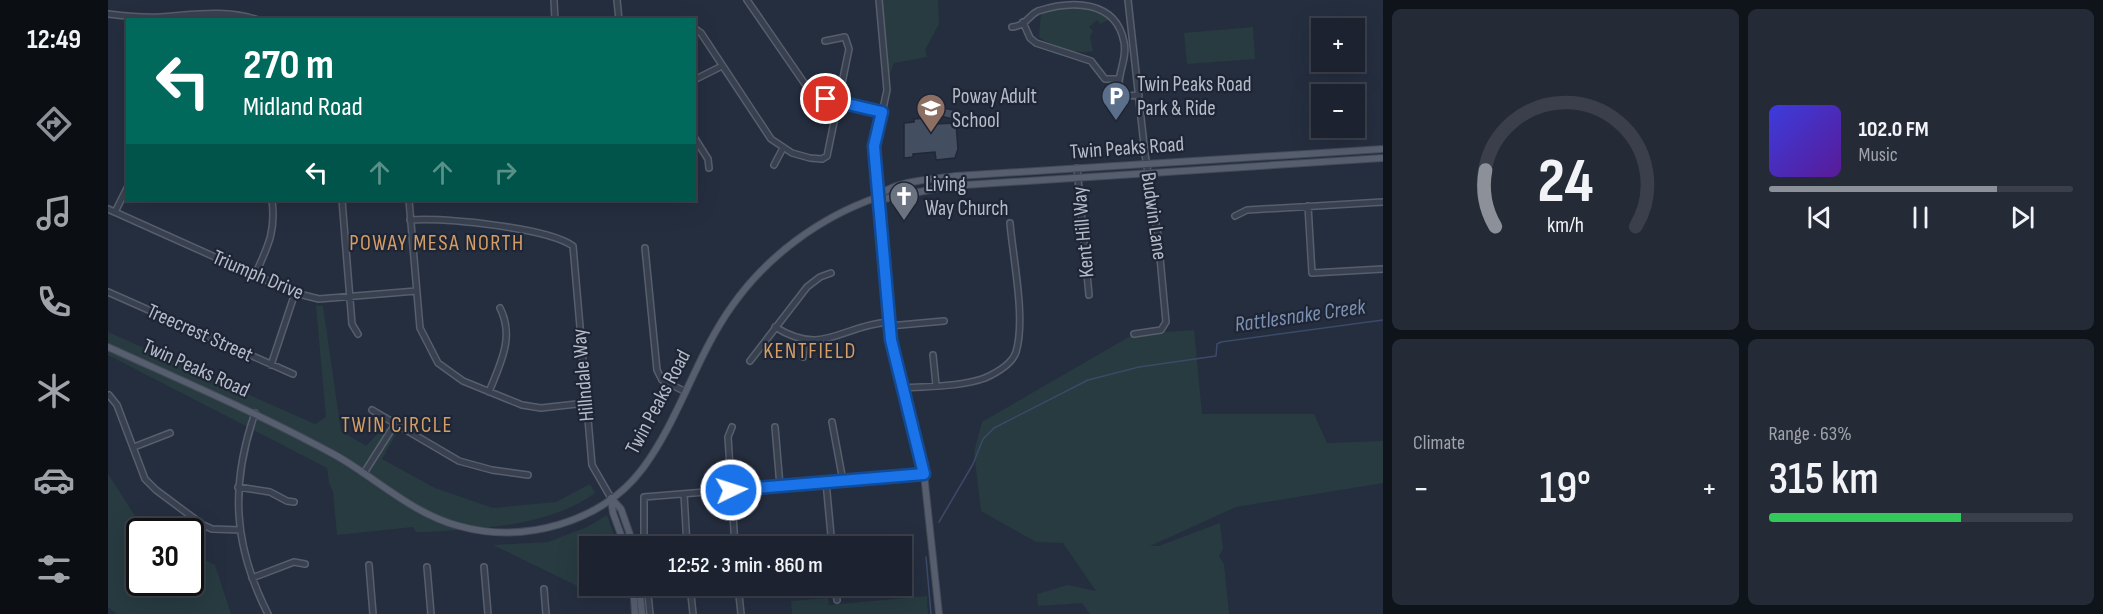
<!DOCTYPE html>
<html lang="en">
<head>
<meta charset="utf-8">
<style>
	:root { --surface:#1c222f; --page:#252a37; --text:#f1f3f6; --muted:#a0a4aa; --line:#3a3f4b; --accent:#8c9099 }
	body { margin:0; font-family:"Sofia Sans Condensed",sans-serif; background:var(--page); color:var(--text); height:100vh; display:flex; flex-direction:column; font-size:22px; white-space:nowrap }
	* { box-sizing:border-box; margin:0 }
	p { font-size:20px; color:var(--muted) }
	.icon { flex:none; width:33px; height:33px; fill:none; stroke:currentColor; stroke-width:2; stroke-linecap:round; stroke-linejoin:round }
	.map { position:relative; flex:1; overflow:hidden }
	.side { display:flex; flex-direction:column; gap:9px; padding:9px; background:#0f131a; width:720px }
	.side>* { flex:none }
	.hud { position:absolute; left:18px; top:18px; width:570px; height:183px; border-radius:0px; box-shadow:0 6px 24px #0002,0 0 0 2px var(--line); background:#00695c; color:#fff; overflow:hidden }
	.buttons { position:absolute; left:1203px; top:18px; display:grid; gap:12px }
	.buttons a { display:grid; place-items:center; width:54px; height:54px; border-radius:0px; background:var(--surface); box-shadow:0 6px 24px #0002,0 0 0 2px var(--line); font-size:30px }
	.speed { position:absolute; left:18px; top:518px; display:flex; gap:12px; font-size:30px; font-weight:700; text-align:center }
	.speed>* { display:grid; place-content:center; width:78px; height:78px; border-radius:50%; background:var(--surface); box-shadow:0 6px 24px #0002,0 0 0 2px var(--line); line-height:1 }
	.speed .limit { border:3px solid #111; border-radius:9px; background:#fff; color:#111 }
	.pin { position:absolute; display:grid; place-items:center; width:51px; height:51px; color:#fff; margin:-26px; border:3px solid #fff; border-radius:50%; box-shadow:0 2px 6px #0007 }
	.me { position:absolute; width:66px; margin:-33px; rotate:86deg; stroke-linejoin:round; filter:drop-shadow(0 0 4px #0008) }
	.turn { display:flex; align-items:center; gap:21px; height:126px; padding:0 18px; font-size:27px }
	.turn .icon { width:78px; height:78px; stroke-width:2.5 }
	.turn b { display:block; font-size:42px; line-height:51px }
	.lanes { display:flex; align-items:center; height:57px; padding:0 18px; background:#0003; justify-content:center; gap:30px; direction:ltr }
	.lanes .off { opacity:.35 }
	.big { font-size:45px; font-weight:600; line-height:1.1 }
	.side .card { flex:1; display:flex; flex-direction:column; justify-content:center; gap:9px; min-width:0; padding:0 21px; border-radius:9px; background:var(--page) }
	.side .dial { align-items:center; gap:0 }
	.dial svg { height:156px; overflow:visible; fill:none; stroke:var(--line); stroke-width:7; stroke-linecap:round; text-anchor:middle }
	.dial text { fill:var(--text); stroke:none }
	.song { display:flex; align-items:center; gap:18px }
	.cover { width:72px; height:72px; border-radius:9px; background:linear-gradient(135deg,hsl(240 70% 55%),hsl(270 70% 35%)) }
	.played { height:6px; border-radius:3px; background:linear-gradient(90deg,var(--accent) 75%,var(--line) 75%) }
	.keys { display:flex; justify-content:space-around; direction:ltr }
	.heat { display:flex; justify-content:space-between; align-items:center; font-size:33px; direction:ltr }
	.charge { height:9px; border-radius:4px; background:linear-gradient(90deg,#34c759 63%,var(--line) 0) }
	.side .tiles { flex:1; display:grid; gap:9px; grid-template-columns:repeat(2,1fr) }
	.trip { position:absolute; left:471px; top:536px; width:333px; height:60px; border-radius:0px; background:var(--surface); box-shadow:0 6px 24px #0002,0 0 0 2px var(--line); font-weight:600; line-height:60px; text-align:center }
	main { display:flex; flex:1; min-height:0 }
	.menu { display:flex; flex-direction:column; width:108px; justify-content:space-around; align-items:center; background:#0b0e13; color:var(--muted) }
	.menu .icon { width:42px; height:42px }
	.menu .selected { color:var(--accent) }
	.menu b { font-size:27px; color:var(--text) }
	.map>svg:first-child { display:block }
	.green { fill:#273b40 }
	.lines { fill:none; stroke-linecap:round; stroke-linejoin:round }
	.stream { stroke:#3b4a68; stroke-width:1.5 }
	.building { fill:#444e61; stroke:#202736; stroke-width:1.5 }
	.minor-casing { stroke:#575e6c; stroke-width:8 }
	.major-casing { stroke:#424958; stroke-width:8 }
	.minor { stroke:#39404f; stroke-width:5 }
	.major { stroke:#575f6f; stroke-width:6 }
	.route-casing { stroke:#114b97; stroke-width:15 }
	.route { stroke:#1a73e8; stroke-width:10 }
	.labels { text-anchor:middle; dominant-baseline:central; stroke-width:4.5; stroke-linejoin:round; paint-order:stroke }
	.poi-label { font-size:21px; fill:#b5bbc9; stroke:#1e2534; text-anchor:start }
	.street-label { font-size:21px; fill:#b5bbc9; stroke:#1e2534 }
	.neighbourhood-label { font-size:22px; letter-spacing:1.5px; fill:#d49e66; stroke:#1e2534 }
	.water-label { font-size:22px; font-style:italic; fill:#7d8fb1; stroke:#1e2534 }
</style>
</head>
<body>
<main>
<nav class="menu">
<b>12:49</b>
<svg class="icon selected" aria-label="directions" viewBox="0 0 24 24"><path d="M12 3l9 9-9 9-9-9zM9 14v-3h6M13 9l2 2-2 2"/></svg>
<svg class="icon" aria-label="music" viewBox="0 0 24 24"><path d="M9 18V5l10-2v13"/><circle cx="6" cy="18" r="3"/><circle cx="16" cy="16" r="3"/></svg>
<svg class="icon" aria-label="phone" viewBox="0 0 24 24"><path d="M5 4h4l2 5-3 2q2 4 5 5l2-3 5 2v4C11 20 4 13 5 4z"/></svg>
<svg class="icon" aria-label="climate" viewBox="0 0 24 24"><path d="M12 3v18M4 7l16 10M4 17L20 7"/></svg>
<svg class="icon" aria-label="car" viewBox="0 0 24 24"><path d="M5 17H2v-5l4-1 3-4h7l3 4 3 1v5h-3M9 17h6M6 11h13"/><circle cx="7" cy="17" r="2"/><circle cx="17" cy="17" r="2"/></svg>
<svg class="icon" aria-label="filters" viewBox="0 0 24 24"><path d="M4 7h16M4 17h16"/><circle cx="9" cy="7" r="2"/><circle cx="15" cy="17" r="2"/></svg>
</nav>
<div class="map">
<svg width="1275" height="614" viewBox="0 0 1275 614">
	<rect width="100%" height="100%" fill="#252e3f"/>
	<path class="green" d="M771 0H830L831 24 817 50 819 57 786 63 779 81Z
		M983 6 1002 19 992 24 989 20 981 27 985 31 982 37 985 51C966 55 946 47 931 37L933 13 946 7Z
		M1145 27 1147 59 1079 64 1076 33Z
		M208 306H215L233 431 258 446 276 427 288 434 274 459 327 488 385 508 448 502 482 484 487 493C440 527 374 528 318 532H308L305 527 229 535 225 492 221 483 219 468 0 355V332L207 424 218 417Z
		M1086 330 1094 414H1206L1219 443 1275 441V483L1128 507 1042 546H1051L1112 523 1115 549 1111 556 1116 564 1121 614H982L974 603 930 606 929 594 960 585 988 591 955 543 928 542 873 511 866 452 874 422 1026 334Z
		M0 474 37 531H32V582H82L83 553 107 565 123 614H9L0 607Z
		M499 515 510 546H482V585H494L496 599 385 545 440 542 479 527Z
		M819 596 820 614H684L683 601 720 598 721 605Z"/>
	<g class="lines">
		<path class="stream" d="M831 522 865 464 875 439 886 428 980 380 1031 367 1108 356 1109 344 1113 342 1275 320
			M818 557 823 614"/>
	</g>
	<path class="building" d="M830 107 851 111 850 118 849 120 828 115Z
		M819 118 820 122 827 121V124L848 123 850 149 847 158 828 160 827 152 805 154V157L796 158V123L806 122V119Z"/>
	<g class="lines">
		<g class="minor-casing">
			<path id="minor" d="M446 0 447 20
				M509 0 511 20
				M639 0 699 87 718 99 774 112
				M1020 0 1037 154 1050 236 1058 322 1053 330 1026 334
				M0 14C17 16 35 18 52 17 85 15 117 9 150 20
				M915 22 922 38 928 43 983 61 997 79H1011
				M904 27C920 25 919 16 930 11 964 0 1008 0 1016 42 1020 60 1007 77 1012 92L1018 96 1031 95
				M586 28 593 33 663 139 684 153 702 158 714 159 719 156 741 49 737 37 717 41
				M586 80 614 66
				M586 137 600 159 601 168
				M666 165 675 148
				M969 168 981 295
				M770 197 767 146 779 90 771 0
				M234 200 244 324 250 334
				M301 200 312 328 330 363 355 381 414 405 433 408 478 403
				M1200 206 1204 273 1275 269
				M0 209 187 293 211 299 308 291
				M7 212 20 186
				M1127 216 1139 210 1275 202
				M302 220C336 218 438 227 465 246L484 465 503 498
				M537 248 549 370 554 380 576 391
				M147 275C160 246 168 232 164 200
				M0 292 185 374
				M781 326 836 321
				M667 327C715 357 732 326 780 322
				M825 355 828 385
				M695 357 697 341
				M642 361 699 287 712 277 723 273
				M163 365 187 293
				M795 388C821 386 852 387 877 378 888 373 904 364 908 352 918 319 905 259 902 223
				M381 392C392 364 407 337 392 308
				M1 395 9 405 37 479 48 490 95 525 104 529 132 530
				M264 410 351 461 384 470 420 475
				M147 413C122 485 125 545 160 614
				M724 422 735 481
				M624 427 620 437 627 546
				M667 427 672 486
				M26 447 62 433
				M256 473 287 424
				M718 482 724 546
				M130 487 162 492 179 501 186 502
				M576 494 579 546
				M536 546V497L816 474
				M261 565 265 614
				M319 567 323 614
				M376 567 380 614
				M144 578 186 562 197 564
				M539 585 542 614
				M582 585 585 614
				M630 585 633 614
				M727 585 729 600
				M436 589 438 614"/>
		</g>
		<g class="major-casing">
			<path id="major" d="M770 197C783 181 827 179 848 176L1275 149
				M770 197 783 340 816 474 831 614
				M0 347C77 382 154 415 229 456 269 479 305 514 351 526 415 544 494 523 535 468 572 418 588 356 624 306 659 256 712 217 770 197L776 199 841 186 1275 158
				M503 498 513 509 526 546
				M503 499 505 513 517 546
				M525 585 527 614
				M531 585 534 614"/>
		</g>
		<use href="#minor" class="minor"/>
		<use href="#major" class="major"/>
	</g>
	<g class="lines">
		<g class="route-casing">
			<path id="route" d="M623 490 816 474 783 340 767 158 766 146 774 112 718 99"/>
		</g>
		<use href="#route" class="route"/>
	</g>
	<defs>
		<g id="parking-pin" transform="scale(1.5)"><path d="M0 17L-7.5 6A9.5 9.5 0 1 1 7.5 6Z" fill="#5c6f8a" stroke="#1e2534"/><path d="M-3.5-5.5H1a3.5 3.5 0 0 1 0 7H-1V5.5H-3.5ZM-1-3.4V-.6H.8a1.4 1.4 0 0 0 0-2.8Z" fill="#fff"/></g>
		<g id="school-pin" transform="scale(1.5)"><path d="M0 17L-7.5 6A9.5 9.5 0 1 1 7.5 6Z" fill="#8d6e63" stroke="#1e2534"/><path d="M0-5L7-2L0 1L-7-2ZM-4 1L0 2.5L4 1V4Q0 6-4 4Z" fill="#fff"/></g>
		<g id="church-pin" transform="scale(1.5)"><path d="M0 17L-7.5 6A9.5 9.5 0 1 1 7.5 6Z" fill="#6b7280" stroke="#1e2534"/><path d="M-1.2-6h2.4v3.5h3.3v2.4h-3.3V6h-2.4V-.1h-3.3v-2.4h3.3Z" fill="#fff"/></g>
	</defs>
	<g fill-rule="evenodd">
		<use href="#parking-pin" x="1008" y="96"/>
		<use href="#school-pin" x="823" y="108"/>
		<use href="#church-pin" x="796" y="196"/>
	</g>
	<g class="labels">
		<g class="poi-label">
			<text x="1029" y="84">Twin Peaks Road<tspan x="1029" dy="24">Park &amp; Ride</tspan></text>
			<text x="844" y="96">Poway Adult<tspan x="844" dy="24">School</tspan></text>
			<text x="817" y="184">Living<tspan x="817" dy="24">Way Church</tspan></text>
		</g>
		<g class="street-label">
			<text transform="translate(1019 148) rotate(-4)">Twin Peaks Road</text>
			<text transform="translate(1046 216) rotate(82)">Budwin Lane</text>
			<text transform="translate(975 232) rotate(-95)">Kent Hill Way</text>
			<text transform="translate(150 275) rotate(23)">Triumph Drive</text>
			<text transform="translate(92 333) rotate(24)">Treecrest Street</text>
			<text transform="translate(88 368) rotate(24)">Twin Peaks Road</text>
			<text transform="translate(475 375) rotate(-95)">Hillndale Way</text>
			<text transform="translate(550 402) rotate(-62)">Twin Peaks Road</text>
		</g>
		<g class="neighbourhood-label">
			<text x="329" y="243">POWAY MESA NORTH</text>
			<text x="702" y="351">KENTFIELD</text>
			<text x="289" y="425">TWIN CIRCLE</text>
		</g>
		<g class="water-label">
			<text transform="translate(1192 316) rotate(-8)">Rattlesnake Creek</text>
		</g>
	</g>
</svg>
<div class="buttons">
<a>+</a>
<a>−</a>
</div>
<div class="speed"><div class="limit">30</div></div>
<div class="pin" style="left:718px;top:99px;background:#d93025"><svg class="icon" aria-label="arrive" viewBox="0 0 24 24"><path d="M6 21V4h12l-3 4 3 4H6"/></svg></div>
<svg class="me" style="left:623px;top:490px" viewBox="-20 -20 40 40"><circle r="17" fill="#1a73e8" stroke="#fff" stroke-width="3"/><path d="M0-11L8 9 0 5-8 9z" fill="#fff"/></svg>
<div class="trip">12:52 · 3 min · 860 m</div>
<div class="hud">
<div class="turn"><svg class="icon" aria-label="left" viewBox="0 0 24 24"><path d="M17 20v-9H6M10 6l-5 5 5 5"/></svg><div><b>270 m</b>Midland Road</div></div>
<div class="lanes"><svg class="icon" aria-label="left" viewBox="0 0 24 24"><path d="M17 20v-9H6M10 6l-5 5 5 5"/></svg><svg class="icon off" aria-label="ahead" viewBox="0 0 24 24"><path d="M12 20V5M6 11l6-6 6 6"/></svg><svg class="icon off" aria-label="ahead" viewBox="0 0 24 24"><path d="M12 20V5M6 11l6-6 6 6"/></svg><svg class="icon off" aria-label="right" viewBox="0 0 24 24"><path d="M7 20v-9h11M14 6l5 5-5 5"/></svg></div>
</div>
</div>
<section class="side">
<div class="tiles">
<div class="card dial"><svg viewBox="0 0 100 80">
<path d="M14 69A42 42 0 1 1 86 69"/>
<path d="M14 69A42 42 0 0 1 9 40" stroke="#8c9099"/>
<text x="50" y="56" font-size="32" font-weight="700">24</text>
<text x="50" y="72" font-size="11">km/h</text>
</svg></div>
<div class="card">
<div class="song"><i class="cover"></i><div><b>102.0 FM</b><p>Music</p></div></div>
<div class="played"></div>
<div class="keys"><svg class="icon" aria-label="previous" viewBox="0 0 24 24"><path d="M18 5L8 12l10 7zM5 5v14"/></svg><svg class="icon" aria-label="pause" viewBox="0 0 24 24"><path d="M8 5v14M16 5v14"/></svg><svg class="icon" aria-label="next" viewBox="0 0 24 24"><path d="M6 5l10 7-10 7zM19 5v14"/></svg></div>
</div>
<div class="card"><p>Climate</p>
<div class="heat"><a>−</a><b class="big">19°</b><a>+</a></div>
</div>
<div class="card"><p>Range · 63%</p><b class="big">315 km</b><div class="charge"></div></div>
</div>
</section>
</main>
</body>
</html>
